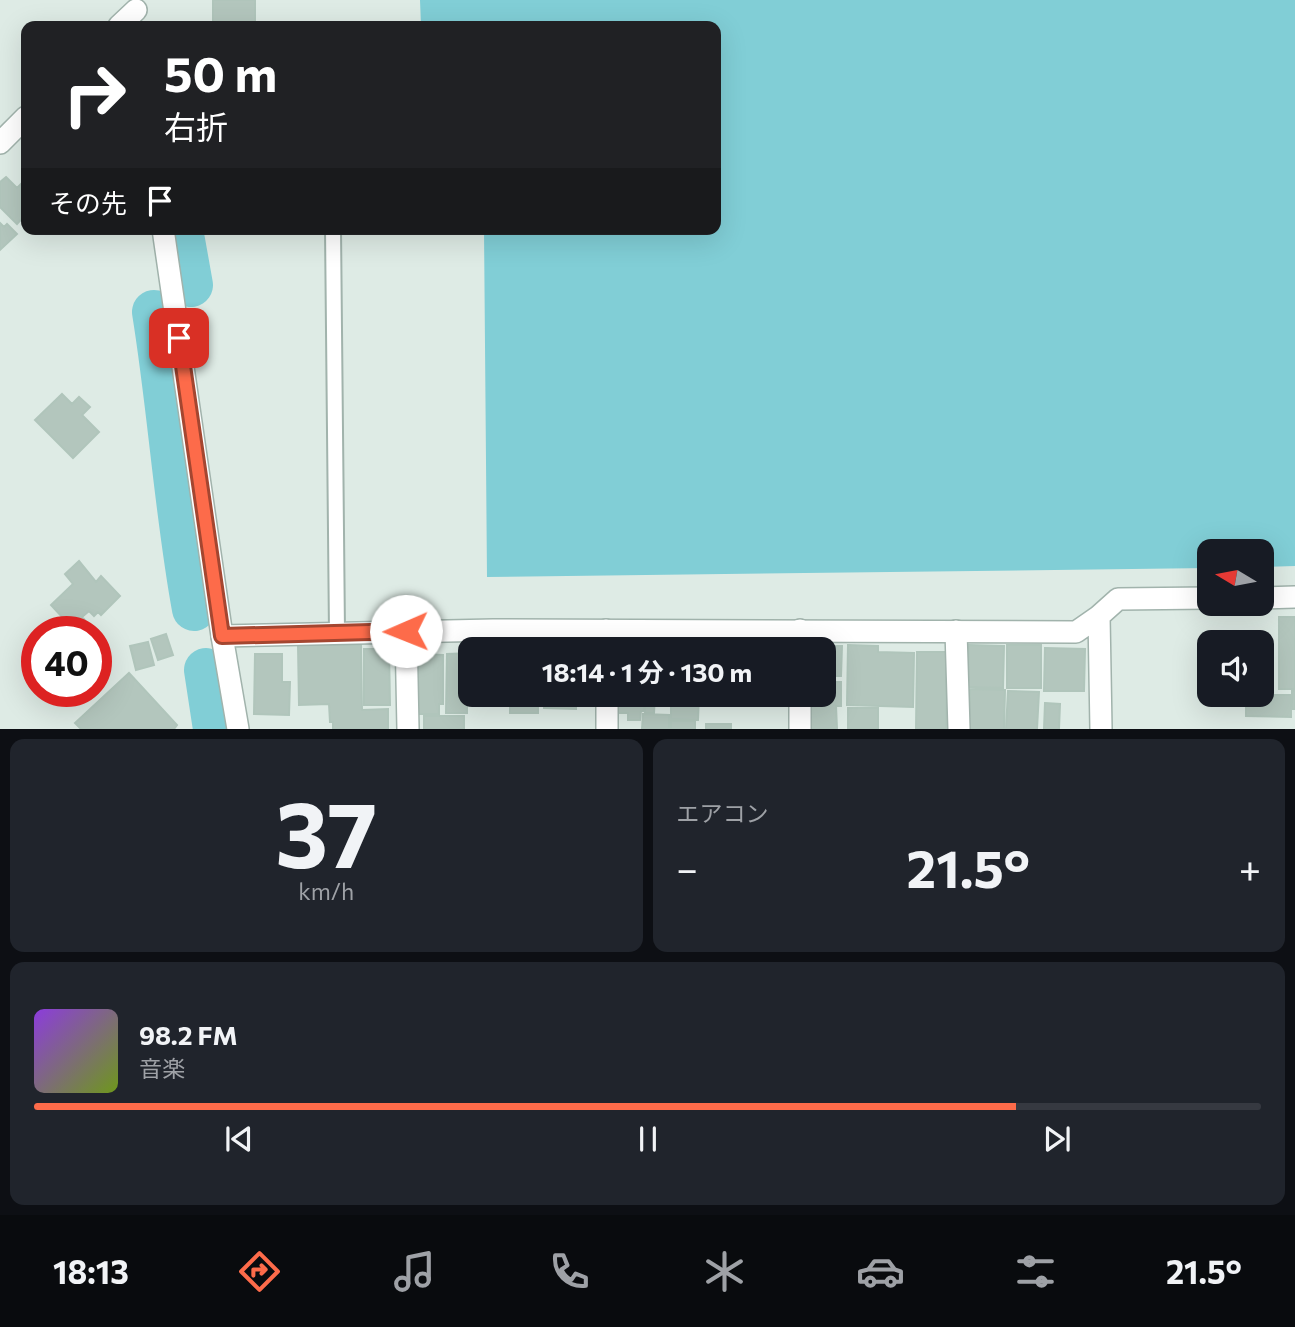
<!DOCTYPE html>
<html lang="ja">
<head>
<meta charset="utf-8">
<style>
	:root { --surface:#171b24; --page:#20242c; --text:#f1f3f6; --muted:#9ea1a6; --line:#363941; --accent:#fd6b4a }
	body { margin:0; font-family:Commissioner,"Noto Sans JP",sans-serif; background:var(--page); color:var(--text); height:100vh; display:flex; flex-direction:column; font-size:26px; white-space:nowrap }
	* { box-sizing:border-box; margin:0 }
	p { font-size:23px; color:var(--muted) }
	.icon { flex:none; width:38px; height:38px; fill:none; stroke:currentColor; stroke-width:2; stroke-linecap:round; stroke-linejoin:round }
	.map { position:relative; height:729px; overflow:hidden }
	.sheet { display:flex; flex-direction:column; gap:10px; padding:10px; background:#0d0f14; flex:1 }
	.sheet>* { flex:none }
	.banner { position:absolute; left:21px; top:21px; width:700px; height:214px; border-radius:14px; box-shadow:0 7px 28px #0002; background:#202124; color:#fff; overflow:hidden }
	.needle { width:46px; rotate:280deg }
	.controls { position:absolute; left:1197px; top:539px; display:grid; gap:14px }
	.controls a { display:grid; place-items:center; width:77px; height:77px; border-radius:14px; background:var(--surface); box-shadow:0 7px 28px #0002; font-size:35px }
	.speed { position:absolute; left:21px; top:616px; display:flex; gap:14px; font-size:35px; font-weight:700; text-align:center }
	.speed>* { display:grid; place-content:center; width:91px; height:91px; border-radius:50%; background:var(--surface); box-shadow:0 7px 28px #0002; line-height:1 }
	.speed .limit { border:10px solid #d22; background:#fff; color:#111 }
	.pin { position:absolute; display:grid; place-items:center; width:60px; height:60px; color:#fff; margin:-30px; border-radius:14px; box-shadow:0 4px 10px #0006 }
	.me { position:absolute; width:77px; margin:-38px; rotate:269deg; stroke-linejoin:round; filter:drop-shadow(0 0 5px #0008) }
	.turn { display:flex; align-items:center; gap:24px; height:147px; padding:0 28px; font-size:32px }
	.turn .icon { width:91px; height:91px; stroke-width:2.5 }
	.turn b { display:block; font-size:49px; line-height:60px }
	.then { display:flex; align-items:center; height:66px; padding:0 28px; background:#0003; gap:14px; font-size:26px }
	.big { font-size:52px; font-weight:700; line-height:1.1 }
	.sheet .card { flex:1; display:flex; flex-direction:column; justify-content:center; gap:10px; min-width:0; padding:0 24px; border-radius:14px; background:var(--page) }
	.sheet .dial { align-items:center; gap:0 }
	.dial b { font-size:91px; line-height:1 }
	.song { display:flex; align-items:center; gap:21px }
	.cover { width:84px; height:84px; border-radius:10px; background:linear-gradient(135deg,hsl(270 70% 55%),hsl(80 70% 35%)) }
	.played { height:7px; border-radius:4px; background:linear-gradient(90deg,var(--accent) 80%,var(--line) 80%) }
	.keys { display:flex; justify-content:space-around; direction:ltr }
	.heat { display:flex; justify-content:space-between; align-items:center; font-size:38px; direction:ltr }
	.sheet .tiles { flex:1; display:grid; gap:10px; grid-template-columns:1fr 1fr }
	.card:last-child { grid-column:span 2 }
	.trip { position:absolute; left:458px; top:637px; width:378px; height:70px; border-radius:14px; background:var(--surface); box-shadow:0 7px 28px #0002; font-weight:700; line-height:70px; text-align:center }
	.tab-bar { display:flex; height:112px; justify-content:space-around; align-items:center; background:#090b0e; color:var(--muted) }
	.tab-bar .icon { width:49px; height:49px }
	.tab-bar .active { color:var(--accent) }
	.tab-bar b { font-size:32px; color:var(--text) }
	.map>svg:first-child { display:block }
	.water { fill:#81ced6 }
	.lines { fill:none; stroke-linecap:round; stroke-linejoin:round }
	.river { stroke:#81ced6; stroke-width:44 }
	.building { fill:#b3c6bd; stroke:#b0c5bb; stroke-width:2 }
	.service-casing { stroke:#a1b3ac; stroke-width:18 }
	.minor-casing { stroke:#a1b3ac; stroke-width:24 }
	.tertiary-casing { stroke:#a1b3ac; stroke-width:24 }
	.service { stroke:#fff; stroke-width:14 }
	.minor { stroke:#fff; stroke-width:21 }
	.tertiary { stroke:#fff; stroke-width:21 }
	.route-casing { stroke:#a44630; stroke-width:18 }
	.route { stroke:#fd6b4a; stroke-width:12 }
</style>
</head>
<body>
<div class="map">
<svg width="1295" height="729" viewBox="0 0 1295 729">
	<rect width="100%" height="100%" fill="#deebe5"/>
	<path class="water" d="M420 0H1295V566L1262 567V551H1209V568L487 577 484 229H716V26H421Z"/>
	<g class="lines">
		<path class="river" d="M181 229 191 285
			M154 312C170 411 176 511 194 609
			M206 670 215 729"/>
	</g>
	<path class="building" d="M213 0H255V26H213Z
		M6 177 17 188 21 184 26 190V214L17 224 0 207V182Z
		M0 223 4 227 7 224 17 234 0 250Z
		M62 394 72 404 79 397 90 407 82 415 99 432 73 458 35 420Z
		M79 561 96 582 101 576 120 596 101 615 98 612 94 616 89 611 82 617 90 626 84 632H76L51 605 73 584 65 574Z
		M1279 617H1295V689H1279Z
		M166 634 173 655 158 660 151 639Z
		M148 642 154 665 136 670 130 646Z
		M672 643 689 644V649H671Z
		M298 645H361L362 710 388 709V729H333V722H330L329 704 299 705Z
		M848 645 878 646V652L914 653 913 707 847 705Z
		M969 645 1004 646 1003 688 968 687Z
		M1007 645H1041V688H1007Z
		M813 646H842L841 676H824V649H813Z
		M1045 648 1085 649 1084 691H1044Z
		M364 649H389L390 705H364Z
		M917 652H946V729H916Z
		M471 653V689H467V713H446L447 654Z
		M255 654H282V682H290L289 715 254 714Z
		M418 654 443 655V704H439V714H413L417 689V666H414V657H418Z
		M1262 671H1273V693H1262Z
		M129 673 177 725 174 729H81L75 723Z
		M824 682H841V706H836L837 729H807V695H824Z
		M970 689 1005 690 1004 729H969Z
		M1008 691 1039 692 1037 729H1006Z
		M1292 691H1295V709H1292Z
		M510 695H538V713H510Z
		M544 695H576V709L544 708Z
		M580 695H589V700H580Z
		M614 695H644V711H641L640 720H628V713H614Z
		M645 695H655L654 713H645Z
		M671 695H699L698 720 671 719Z
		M1246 695H1291V717L1246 716Z
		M1045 703 1060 704 1059 729H1044Z
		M848 708H878V729H848Z
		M643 714 669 715V729H642Z
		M424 716H464V729H424Z
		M671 721H695V729H671Z
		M706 724H731V729H706Z"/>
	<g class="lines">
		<g class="service-casing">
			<path id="service" d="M333 229 337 633"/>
		</g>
		<g class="minor-casing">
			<path id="minor" d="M163 229 222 636
				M606 630V649
				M800 630V649
				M406 631 408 729
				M956 631 959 729
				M607 695V729
				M800 695V729"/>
		</g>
		<g class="tertiary-casing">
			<path id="tertiary" d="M119 26 136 10
				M0 143 26 117
				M1262 598 1295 597
				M238 729 222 636 493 630 1076 632 1099 616
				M1101 729 1099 616 1118 599 1209 598"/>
		</g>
		<use href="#service" class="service"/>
		<use href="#minor" class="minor"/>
		<use href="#tertiary" class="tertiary"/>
	</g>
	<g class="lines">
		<g class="route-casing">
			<path id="route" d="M179 338 222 636 406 631"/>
		</g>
		<use href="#route" class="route"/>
	</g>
</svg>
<div class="controls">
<a><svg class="needle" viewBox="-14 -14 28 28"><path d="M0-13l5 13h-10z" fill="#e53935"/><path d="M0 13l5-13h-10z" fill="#9ea1a6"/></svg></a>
<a><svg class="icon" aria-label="sound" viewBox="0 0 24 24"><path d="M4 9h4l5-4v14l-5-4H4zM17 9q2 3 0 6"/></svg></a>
</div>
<div class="speed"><div class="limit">40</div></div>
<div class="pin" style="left:179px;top:338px;background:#d93025"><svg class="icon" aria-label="arrive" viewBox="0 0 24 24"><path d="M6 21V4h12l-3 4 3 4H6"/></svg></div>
<svg class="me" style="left:406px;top:631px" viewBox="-20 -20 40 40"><circle r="19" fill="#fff"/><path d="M0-13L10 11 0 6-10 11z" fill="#fd6b4a"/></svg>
<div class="trip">18:14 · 1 分 · 130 m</div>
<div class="banner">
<div class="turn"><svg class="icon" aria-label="right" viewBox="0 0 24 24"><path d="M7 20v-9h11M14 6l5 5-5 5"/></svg><div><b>50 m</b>右折</div></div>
<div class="then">その先<svg class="icon" aria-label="arrive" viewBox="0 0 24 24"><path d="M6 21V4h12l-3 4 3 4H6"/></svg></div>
</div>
</div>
<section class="sheet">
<div class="tiles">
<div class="card dial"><b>37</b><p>km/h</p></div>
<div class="card"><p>エアコン</p>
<div class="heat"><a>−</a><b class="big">21.5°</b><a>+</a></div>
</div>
<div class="card">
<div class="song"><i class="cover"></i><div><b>98.2 FM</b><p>音楽</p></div></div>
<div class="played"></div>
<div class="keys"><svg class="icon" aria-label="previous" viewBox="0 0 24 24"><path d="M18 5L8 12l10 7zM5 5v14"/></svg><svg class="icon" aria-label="pause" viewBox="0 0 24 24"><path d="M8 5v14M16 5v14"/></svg><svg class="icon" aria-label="next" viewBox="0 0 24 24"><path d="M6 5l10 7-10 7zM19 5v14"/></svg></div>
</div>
</div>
</section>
<nav class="tab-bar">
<b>18:13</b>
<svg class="icon active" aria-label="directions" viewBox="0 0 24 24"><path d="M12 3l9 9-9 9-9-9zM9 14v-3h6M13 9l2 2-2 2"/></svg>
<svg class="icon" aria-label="music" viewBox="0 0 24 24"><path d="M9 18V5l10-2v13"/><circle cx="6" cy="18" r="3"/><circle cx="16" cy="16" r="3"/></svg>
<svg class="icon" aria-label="phone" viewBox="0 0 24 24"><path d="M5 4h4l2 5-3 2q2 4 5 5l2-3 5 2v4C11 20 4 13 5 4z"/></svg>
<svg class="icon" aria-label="climate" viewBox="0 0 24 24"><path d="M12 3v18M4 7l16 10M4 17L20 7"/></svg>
<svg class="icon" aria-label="car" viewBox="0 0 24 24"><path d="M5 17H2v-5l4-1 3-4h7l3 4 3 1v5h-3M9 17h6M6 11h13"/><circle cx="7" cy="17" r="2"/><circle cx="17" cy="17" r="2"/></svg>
<svg class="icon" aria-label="filters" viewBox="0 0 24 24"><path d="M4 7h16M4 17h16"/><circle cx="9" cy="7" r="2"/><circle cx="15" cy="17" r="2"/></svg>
<b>21.5°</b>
</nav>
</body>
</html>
